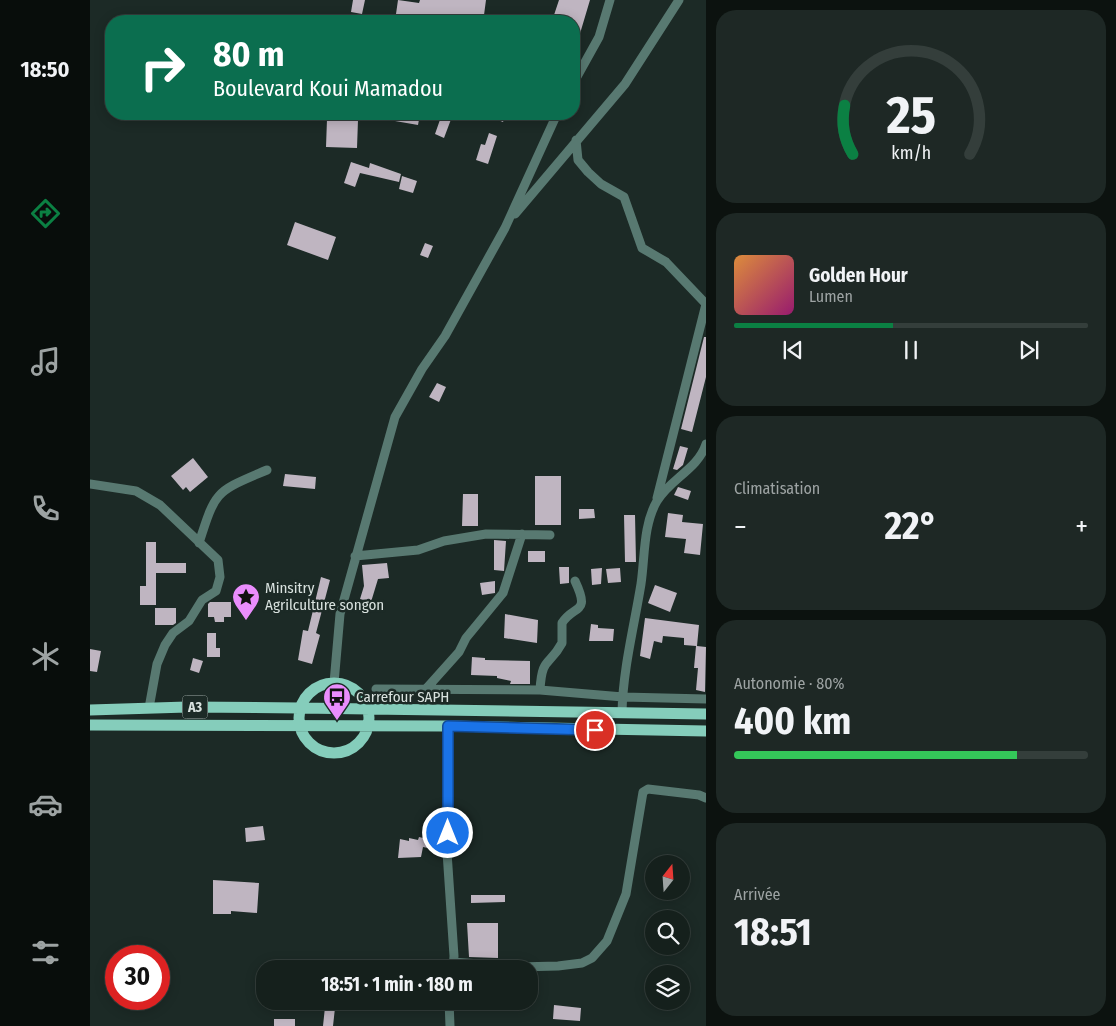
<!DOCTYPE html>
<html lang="fr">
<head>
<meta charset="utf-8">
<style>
	:root { --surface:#15201c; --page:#1e2825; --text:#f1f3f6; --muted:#9da3a3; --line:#343e3b; --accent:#0b8043 }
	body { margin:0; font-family:"Fira Sans Condensed",sans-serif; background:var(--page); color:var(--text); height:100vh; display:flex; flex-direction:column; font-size:19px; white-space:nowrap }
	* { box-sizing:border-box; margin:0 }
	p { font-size:16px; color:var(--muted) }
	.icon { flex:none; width:28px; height:28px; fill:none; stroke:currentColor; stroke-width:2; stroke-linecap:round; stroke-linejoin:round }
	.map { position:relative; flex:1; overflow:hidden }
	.panel { display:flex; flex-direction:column; gap:10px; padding:10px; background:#0c120f; width:410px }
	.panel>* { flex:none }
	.banner { position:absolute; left:15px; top:15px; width:475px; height:105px; border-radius:20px; box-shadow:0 2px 12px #0003,0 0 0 1px var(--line); background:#0b6e4f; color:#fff; overflow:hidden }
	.needle { width:32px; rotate:17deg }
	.buttons { position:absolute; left:555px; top:855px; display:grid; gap:10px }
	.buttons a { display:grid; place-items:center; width:45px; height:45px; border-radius:50%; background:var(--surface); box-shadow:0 2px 12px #0003,0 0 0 1px var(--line); font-size:25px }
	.speed { position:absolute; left:15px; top:945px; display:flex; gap:10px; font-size:25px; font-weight:700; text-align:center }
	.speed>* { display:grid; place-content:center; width:65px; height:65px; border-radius:50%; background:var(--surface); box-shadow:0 2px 12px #0003,0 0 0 1px var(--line); line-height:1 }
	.speed .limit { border:8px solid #d22; background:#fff; color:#111 }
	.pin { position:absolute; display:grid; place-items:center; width:42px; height:42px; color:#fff; margin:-21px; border:2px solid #fff; border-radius:50%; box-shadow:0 1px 5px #0007 }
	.me { position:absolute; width:55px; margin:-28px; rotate:0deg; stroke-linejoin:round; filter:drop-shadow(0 0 4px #0008) }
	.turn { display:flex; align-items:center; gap:18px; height:105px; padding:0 25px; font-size:22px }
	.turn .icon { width:65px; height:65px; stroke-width:2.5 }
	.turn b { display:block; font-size:35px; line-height:42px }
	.big { font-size:38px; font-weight:700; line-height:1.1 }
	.panel .tile { flex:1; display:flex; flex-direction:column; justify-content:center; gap:8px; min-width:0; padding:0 18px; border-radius:20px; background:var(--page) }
	.panel .dial { align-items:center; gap:0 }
	.dial svg { height:130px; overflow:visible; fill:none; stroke:var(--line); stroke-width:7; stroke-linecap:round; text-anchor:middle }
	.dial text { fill:var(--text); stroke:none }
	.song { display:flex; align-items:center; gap:15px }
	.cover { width:60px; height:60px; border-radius:8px; background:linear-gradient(135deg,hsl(30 70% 55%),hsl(320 70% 35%)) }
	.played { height:5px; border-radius:2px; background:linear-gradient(90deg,var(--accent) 45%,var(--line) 45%) }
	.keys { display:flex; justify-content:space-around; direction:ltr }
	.heat { display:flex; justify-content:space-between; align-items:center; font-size:28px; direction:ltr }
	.charge { height:8px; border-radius:4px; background:linear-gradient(90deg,#34c759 80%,var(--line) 0) }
	.trip { position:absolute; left:166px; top:960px; width:282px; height:50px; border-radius:20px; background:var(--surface); box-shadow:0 2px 12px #0003,0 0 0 1px var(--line); font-weight:700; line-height:50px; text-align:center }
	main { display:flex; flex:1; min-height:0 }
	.dock { display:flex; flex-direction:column; width:90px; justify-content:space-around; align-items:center; background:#080d0b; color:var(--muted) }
	.dock .icon { width:35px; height:35px }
	.dock .current { color:var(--accent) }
	.dock b { font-size:22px; color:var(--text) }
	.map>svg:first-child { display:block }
	.building { fill:#bfb5c1 }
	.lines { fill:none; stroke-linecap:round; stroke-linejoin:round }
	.minor { stroke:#587971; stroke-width:9 }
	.major { stroke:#85cdbb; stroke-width:11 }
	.route-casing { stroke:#114b97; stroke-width:12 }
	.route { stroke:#1a73e8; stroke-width:9 }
	.labels { text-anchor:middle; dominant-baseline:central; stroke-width:5; stroke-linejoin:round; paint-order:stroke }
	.shield { fill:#1c2a26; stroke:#a0aba8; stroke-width:1 }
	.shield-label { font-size:14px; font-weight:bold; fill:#d9e2df }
	.poi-label { font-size:15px; fill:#d9e2df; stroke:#1c2a26; text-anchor:start }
</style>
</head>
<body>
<main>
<nav class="dock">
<b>18:50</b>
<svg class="icon current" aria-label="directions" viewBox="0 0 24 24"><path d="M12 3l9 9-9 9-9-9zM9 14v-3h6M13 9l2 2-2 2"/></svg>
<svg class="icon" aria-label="music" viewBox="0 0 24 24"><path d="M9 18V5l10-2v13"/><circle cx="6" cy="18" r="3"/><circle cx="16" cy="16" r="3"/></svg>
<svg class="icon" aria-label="phone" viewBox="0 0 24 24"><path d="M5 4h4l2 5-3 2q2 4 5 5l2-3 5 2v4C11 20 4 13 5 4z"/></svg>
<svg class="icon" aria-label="climate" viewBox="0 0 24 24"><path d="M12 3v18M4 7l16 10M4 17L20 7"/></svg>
<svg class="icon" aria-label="car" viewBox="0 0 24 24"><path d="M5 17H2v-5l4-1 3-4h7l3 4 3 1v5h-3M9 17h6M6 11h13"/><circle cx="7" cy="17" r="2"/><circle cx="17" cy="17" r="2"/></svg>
<svg class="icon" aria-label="filters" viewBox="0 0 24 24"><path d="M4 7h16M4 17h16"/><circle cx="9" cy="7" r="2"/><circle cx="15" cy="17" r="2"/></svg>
</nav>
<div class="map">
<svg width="616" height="1026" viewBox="0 0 616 1026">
	<rect width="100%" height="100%" fill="#1c2a26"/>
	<path class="building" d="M263 0H275L272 14 261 12Z
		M308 0 329 3 330 0H396L394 15 409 17 408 21H305Z
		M469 0H500L486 47H484V21H462Z
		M306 114H330L328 125 305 121Z
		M352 114H363L354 138 345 134Z
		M393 114H416L413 122Z
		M237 119 268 120 267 148 236 147Z
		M399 133 407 136 398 164 386 160 391 144 395 145Z
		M261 162 279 168 280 163 311 174 309 182 270 173 265 187 254 183Z
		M312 176 327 181 323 193 309 189Z
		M205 222 246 237 238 260 197 245Z
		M335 243 343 246 338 258 330 255Z
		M614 337H616V377L602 432 591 429Z
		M347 383 356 387 349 402 339 397Z
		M590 446 598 448 593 465 587 470 583 469Z
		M103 458 118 477 100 492 96 487 93 490 81 476Z
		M195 474 226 477 225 489 193 486Z
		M445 476H471V525H445Z
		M588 487 601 491 598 500 584 495Z
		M373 494H388V526H372Z
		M489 509H504L505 518 489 519Z
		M578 513 593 515 592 522 613 524 610 555 594 553 596 539 575 537Z
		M534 515H545L546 562H535Z
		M404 540 416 541 414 571 404 570Z
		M56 542H66V563H96V573H66V605H50V586H56Z
		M438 551H455V562H438Z
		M297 563 299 578 288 579 281 602 270 599 274 586 272 565Z
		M469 567H479V583L470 584Z
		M512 568 511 584 502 585 501 569Z
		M530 568 531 582 518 583 516 569Z
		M231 577 240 580 226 633 230 635 222 664 208 660 213 630 218 631Z
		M405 581V593L392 595 390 583Z
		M565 585 587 593 580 612 558 603Z
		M120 602H141V617H134V622H125L124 617H118V604Z
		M65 608H86V623L83 625H65Z
		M415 614 448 620 447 643 414 638Z
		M555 618 609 625 607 646 616 647 615 692 606 690 608 668H604L606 646 594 645V638L573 636 572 643 564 641 560 659 550 656Z
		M501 624 508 625V628L524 629 523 641H499Z
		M117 633H126V648H130V657H117Z
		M0 649 11 651 7 672 0 671Z
		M382 657 395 658V660L440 661V684H420L421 681 407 678V676L381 675Z
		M103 658 113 661 109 673 100 670Z
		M173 826 175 840 156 842 155 828Z
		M329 837 350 842 348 850 333 847 331 857 308 858 310 839 319 841V838L328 840Z
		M123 880 169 883 167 913 141 911V914H123Z
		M381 895H415V902L381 903Z
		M377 923H408V958L379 957Z
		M464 1005 491 1008 490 1021 463 1019Z
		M235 1007 245 1008 243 1026H233Z
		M184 1019H205V1026H184Z"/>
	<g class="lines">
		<path class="minor" d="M484 82 509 37 520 0
			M486 140 488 160 498 172 511 184 534 197 552 248 576 262 616 304
			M425 214 535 84 589 0
			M0 484 46 491 70 505 128 560 130 577 126 591 112 600 99 621 83 633 75 645 67 664 59 708
			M567 498 616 304
			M109 543C126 489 126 492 177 470
			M265 556 328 550 354 541 396 534 460 535
			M244 683 250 614 305 417 332 369 355 336 415 228 467 114
			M286 689 450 690 533 697 616 699
			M335 690 369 652 376 638 413 593 432 534
			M450 690C452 656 459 667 472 643V623C484 604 501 615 485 581
			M532 712C533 669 544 627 551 584 555 557 553 525 567 501 580 479 608 469 616 444
			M358 726 357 852 364 956 363 969
			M363 962 428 967 468 966 492 963 502 958 517 941 536 894 553 792 558 789 609 795 616 798
			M359 1001 360 1026"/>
		<path class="major" d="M209 718a35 35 0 1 1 70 0a35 35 0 1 1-70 0Z
			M0 710 97 707 210 708 616 714
			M0 725 358 726 616 731"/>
	</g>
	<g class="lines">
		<g class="route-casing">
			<path id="route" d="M358 833V726L505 730"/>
		</g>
		<use href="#route" class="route"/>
	</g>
	<defs>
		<g id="sight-pin" transform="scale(1.4375)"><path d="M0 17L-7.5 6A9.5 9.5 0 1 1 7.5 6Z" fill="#ea8dfd" stroke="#1c2a26"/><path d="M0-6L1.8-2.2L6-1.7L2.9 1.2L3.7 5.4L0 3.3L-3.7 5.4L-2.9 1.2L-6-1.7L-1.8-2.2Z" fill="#111"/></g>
		<g id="bus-pin" transform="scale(1.4375)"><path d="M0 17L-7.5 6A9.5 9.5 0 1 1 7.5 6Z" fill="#ea8dfd" stroke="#1c2a26"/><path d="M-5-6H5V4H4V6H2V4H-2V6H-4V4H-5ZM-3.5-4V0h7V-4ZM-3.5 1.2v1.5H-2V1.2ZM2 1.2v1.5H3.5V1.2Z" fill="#111"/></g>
	</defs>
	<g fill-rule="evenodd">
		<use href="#sight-pin" x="156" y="597"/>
		<use href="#bus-pin" x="247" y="697"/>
	</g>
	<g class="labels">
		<rect class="shield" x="92.5" y="695.5" width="25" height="23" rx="4"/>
		<g class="shield-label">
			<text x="105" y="707">A3</text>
		</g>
		<g class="poi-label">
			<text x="175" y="588">Minsitry<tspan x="175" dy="17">Agrilculture songon</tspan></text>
			<text x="266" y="697">Carrefour SAPH</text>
		</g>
	</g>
</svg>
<div class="buttons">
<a><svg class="needle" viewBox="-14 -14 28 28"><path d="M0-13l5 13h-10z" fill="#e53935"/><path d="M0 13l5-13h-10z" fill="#9da3a3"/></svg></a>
<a><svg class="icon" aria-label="search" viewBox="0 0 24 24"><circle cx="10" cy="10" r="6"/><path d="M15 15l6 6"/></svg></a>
<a><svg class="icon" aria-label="layers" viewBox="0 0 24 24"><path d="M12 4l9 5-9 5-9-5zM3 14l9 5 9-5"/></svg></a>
</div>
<div class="speed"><div class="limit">30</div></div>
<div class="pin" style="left:505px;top:730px;background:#d93025"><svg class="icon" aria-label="arrive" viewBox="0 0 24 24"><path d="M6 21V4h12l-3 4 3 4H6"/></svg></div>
<svg class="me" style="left:358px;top:833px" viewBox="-20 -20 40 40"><circle r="17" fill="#1a73e8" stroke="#fff" stroke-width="3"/><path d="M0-11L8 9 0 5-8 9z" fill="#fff"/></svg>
<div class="trip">18:51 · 1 min · 180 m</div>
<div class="banner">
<div class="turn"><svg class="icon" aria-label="right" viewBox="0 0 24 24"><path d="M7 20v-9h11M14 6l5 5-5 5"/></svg><div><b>80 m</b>Boulevard Koui Mamadou</div></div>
</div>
</div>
<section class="panel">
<div class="tile dial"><svg viewBox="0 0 100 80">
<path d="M14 69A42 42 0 1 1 86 69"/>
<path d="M14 69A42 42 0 0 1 9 39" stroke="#0b8043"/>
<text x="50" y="56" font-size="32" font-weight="700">25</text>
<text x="50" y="72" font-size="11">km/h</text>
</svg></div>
<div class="tile">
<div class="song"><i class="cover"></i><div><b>Golden Hour</b><p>Lumen</p></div></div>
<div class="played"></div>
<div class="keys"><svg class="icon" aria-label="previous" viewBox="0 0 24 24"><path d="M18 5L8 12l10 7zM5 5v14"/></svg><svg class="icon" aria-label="pause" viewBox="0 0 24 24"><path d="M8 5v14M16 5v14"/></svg><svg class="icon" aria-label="next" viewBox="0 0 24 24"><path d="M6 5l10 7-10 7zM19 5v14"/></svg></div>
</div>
<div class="tile"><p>Climatisation</p>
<div class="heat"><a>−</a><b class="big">22°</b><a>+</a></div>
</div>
<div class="tile"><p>Autonomie · 80%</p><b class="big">400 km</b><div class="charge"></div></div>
<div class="tile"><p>Arrivée</p><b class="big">18:51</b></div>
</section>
</main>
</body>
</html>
